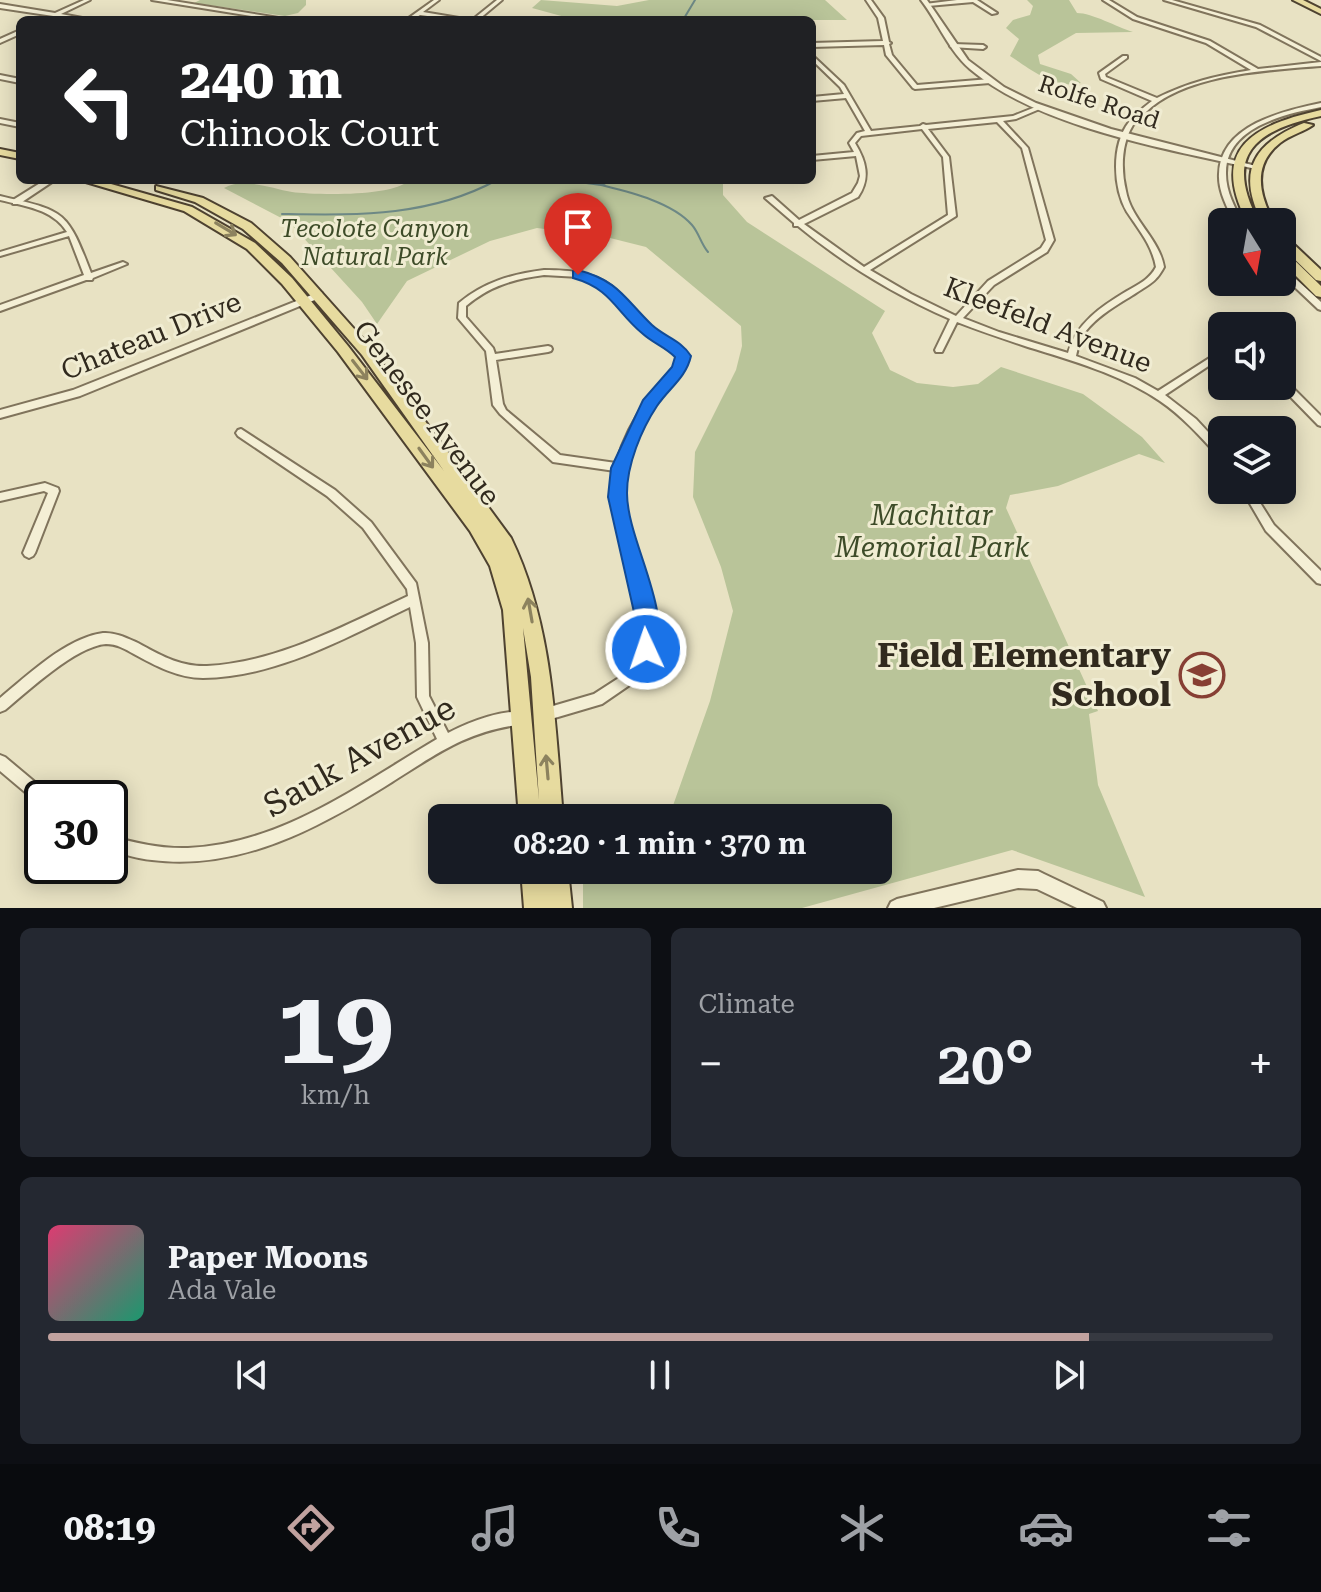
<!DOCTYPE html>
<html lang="en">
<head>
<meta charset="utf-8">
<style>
	:root { --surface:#171b24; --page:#242831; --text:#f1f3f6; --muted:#9ea1a6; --line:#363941; --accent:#c1a29f }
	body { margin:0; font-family:"Roboto Serif",serif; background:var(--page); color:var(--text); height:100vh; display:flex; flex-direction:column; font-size:30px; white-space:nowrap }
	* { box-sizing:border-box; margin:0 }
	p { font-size:26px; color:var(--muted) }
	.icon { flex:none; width:44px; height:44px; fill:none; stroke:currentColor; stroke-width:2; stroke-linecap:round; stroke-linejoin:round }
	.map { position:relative; height:908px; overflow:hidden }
	.sheet { display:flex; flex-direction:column; gap:20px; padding:20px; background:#0d0f14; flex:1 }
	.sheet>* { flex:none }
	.guide { position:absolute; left:16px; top:16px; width:800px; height:168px; border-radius:12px; box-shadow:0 4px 20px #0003; background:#202124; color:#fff; overflow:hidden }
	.needle { width:52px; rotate:169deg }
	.tools { position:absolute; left:1208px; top:208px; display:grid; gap:16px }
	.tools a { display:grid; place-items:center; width:88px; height:88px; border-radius:12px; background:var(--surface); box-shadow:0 4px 20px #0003; font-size:40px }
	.speed { position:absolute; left:24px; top:780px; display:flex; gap:16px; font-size:40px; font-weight:700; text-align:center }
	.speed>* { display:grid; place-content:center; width:104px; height:104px; border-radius:50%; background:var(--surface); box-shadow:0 4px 20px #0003; line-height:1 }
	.speed .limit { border:4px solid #111; border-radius:12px; background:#fff; color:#111 }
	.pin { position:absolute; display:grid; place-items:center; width:68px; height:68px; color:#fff; margin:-82px -34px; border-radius:50% 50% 50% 0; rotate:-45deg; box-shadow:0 0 8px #0007 }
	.pin .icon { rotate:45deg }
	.me { position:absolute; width:88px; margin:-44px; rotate:357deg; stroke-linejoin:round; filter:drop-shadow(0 0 6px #0008) }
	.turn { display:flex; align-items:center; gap:28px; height:168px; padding:0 32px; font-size:36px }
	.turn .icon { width:104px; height:104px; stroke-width:2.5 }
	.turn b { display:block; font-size:56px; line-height:68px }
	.big { font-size:60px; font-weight:600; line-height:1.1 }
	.sheet .card { flex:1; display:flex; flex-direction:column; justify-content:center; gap:12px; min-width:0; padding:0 28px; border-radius:12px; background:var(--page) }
	.sheet .dial { align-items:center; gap:0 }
	.dial b { font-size:104px; line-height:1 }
	.song { display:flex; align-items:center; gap:24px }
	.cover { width:96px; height:96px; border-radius:12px; background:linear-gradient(135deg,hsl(340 70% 55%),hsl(160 70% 35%)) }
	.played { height:8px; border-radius:4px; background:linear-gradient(90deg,var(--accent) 85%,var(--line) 85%) }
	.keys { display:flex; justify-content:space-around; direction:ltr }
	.heat { display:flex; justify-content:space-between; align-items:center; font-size:44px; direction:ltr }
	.sheet .tiles { flex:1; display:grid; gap:20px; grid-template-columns:1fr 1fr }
	.card:last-child { grid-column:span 2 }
	.trip { position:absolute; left:428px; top:804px; width:464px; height:80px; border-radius:12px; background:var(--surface); box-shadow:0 4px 20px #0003; font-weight:600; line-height:80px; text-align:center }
	.dock { display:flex; height:128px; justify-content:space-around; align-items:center; background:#090b0e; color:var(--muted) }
	.dock .icon { width:56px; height:56px }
	.dock .active { color:var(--accent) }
	.dock b { font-size:36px; color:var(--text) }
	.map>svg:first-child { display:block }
	.green { fill:#b9c499 }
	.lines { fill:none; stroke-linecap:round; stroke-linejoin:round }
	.stream { stroke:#6d8885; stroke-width:2 }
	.minor-casing { stroke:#80745c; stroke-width:4 }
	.tertiary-casing { stroke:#80745c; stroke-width:4 }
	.primary-casing { stroke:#4e4230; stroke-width:4 }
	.minor { fill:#f4efd5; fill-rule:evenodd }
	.tertiary { fill:#f4efd5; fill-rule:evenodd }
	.primary { fill:#e7db9f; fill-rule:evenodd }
	.oneway { stroke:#8c825e }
	.route { fill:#1a73e8; stroke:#114b97; stroke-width:2 }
	.labels { text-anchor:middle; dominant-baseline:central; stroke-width:6; stroke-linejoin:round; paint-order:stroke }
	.far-street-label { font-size:24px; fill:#312a1e; stroke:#f0ecd2 }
	.far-park-label { font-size:24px; font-style:italic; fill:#3d4b28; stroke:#f0ecd2 }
	.street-label { font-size:28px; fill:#312a1e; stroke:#f0ecd2 }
	.park-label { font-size:28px; font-style:italic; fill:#3d4b28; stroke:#f0ecd2 }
	.near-poi-label { font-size:34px; font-weight:bold; fill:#312a1e; stroke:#f0ecd2; text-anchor:end }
	.near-street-label { font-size:34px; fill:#312a1e; stroke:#f0ecd2 }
</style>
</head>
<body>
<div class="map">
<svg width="1321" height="908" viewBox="0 0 1321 908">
	<rect width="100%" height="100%" fill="#e8e2c3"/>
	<path class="green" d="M200 0H306V5L298 13 285 16 194 3Z
		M541 0 617 6 649 0H825L847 20H576L532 8Z
		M1027 0H1069L1077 13C1092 13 1117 27 1133 32L1076 33 1038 55 1040 64 1071 74 1081 83C1056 90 1030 69 1010 56L1019 39 1006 28 1013 20 1030 15 1033 6Z
		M409 180H726L723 183V195L747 222 885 311 872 333 890 370 917 383 953 387 978 384 1001 367 1083 394 1142 437 1165 463 1139 454 1058 486 1010 495 1006 508 1098 711 1089 714 1098 785 1145 897 1012 850 802 908H583V870H878V818H658L670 814 710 701 733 611 721 567 693 497 695 452 736 370 742 346 741 326 646 247 606 237 537 228 490 241 407 281 377 324 362 302 289 222 224 188C244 177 270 188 292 192 315 195 395 197 409 180Z"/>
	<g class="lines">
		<path class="stream" d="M683 20 695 0
			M564 180 601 185 613 180
			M601 185C629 192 672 202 692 225 699 233 701 244 708 252
			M282 214C358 215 429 217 497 180"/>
		<g class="minor-casing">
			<path id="minor" d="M84 0H90L61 14 93 20H80L0 8V4L55 13Z
				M434 0H439L423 12 471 20H457L420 15 412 20H406Z
				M497 0H502L478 20H472Z
				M866 0H871L884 18 889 42 891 43 889 44 892 55 917 85 990 79 993 81 990 83 915 89 913 88 886 55 884 45 812 47V43L883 41 878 18Z
				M957 0H977L997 13 992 14 973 2 928 6 925 4Z
				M1103 0H1109L1137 17 1210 41 1258 69 1321 62V66C1268 70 1185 74 1146 112 1142 116 1136 121 1133 125 1121 144 1121 170 1126 191 1131 220 1159 238 1164 267 1156 282 1150 284 1136 293 1119 304 1098 315 1085 332 1080 339 1078 347 1076 356L1135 378 1158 391 1222 350V357L1165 395 1196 419 1222 447V457L1218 456C1200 436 1182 416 1160 401 1120 374 1073 361 1028 347 1004 339 980 331 957 322L942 352H936L935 350 950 319C895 295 844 264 798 226H794V223L765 198 772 196 799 220 852 193 858 183 860 176 856 156 812 160V156L854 152 849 143 857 133 865 131 846 98 812 101V97L844 94 840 87 812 60V55L844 85 871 131 920 126 923 124 926 125 1013 116 1038 106H1042V108L1016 119 1003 121 1028 148 1054 240 1047 252 994 285 963 318 999 332 1068 353C1076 323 1102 306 1127 291 1139 284 1150 279 1156 267 1152 245 1139 230 1127 212 1113 188 1111 145 1129 122 1135 114 1144 107 1152 101L1101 79 1099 73 1123 56H1127V58L1105 74 1106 77 1157 98C1190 82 1215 76 1251 70L1206 43 1133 19ZM997 122 1022 148 1046 240 1041 248 988 281 956 316 911 294 870 270 956 216 949 157 928 129ZM922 129 943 157 948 215 864 267 804 224 858 197C871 178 866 161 855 143L861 136Z
				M1164 0H1172L1260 25 1321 57V61L1256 27Z
				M20 30V34L0 43V39Z
				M953 44 983 45 986 47 983 49 951 47 950 46Z
				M0 75 20 79V83L0 79Z
				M1321 103V107C1285 114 1225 127 1226 174 1226 192 1235 207 1242 222H1234C1227 207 1218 191 1219 174 1220 125 1283 111 1321 103Z
				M0 119 20 123V127L0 123Z
				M0 196C65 211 67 210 91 273L123 262 127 264 93 278 92 280H86L0 311V305L84 275 69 236 0 256V252L67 232C53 209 24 206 0 200Z
				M1282 269H1285L1321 302V310L1318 309 1282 275Z
				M544 270C571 270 600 272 619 293 628 302 635 313 644 321 658 334 676 341 687 356L680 372 652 407 640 428 629 454 625 472V512L651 621 650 651 634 682 602 704 541 722 536 721 535 716 536 711 594 694 625 674 638 651 639 621 615 512V471L553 462 500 414 493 405 486 351 458 318 459 303C484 282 512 274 544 270ZM544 275 579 277 601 286 615 298 639 326 678 357C673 374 659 385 648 399 634 418 623 440 616 463L560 455 506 410 503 404 496 360 548 352 551 351 552 349 551 347 548 346 495 354 493 348 466 317V306C489 286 514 279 544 275Z
				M1282 379 1285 380 1321 416V426L1318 425 1280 386H1282Z
				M241 429 335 490 371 522 416 583 428 643 429 696 448 733C469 722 506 707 530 713L531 718 530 723 525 724C469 730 438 753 392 782 319 828 240 871 152 860 138 859 124 854 110 850V836C136 843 161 849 188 848 282 844 359 785 437 739L417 697 416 643 410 607C345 638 277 677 203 678 178 678 156 666 134 654 125 649 117 644 106 644 76 646 28 691 5 710L0 712V698C28 675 66 638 103 633 115 632 127 638 138 643 160 655 180 667 207 666 279 662 343 626 408 596L407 589 363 528 327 496 238 436 236 433 238 430Z
				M45 483 58 488 59 491 35 553 33 556 29 558 25 556 23 553 48 493 44 491 0 501V493Z
				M1242 490H1252L1274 525 1321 571V584L1317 583 1266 531Z
				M0 755 5 757 48 793 50 798H42V804L38 803 0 771Z"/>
		</g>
		<g class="tertiary-casing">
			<path id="tertiary" d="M152 0H167L291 20H276Z
				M921 0H927L968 60 1004 87 1036 103 1111 129 1260 167 1256 169C1169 149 1039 128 970 69 949 51 938 22 921 0Z
				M45 180H55L19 204H13V200Z
				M319 292 322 293V297L80 396 0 418V410L73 390Z
				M1018 870 1038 871 1044 874 1103 902 1106 908H1077L1037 889 1018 888 934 908H888L891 902 897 899Z"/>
		</g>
		<g class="primary-casing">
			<path id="primary" d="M1293 0H1303L1321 9V14Z
				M1321 110V116C1255 130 1223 155 1259 222H1247C1209 148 1254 125 1321 110Z
				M1304 123 1313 125C1303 132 1290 135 1280 143 1252 165 1259 195 1274 222H1262C1236 171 1254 143 1304 123Z
				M0 149 20 153V159L0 155Z
				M79 180H97L192 207 255 243 292 278 348 346 444 471 362 355 282 263 243 229 195 202 156 190V186L203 198 251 223 290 257 372 349 511 538C553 625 555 723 563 818H519L503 610 490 566 470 531 338 352 282 284 247 249 184 211ZM523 628 531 677 539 800Z
				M1282 236 1286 237 1321 270V281L1316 280 1282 247Z
				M1282 251 1286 252 1321 286V297L1316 296 1282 262Z
				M521 870H568L572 908H524Z"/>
		</g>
		<use href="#minor" class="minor"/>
		<use href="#tertiary" class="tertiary"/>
		<use href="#primary" class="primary"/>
	</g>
	<defs><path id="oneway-shaft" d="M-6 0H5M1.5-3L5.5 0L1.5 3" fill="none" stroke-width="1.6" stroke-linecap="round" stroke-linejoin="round" transform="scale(2)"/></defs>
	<g class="oneway">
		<use href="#oneway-shaft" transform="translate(226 229) rotate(31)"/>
		<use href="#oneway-shaft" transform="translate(360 370) rotate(52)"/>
		<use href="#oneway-shaft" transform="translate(426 458) rotate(54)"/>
		<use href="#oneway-shaft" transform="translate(530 610) rotate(-100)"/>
		<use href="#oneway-shaft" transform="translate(547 767) rotate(-95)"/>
	</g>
	<path class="route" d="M578 270C619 281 624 298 652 325 665 337 681 340 691 356 686 378 669 388 657 406 641 430 627 465 627 493 627 541 674 611 654 657L646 660 638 657 635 649 636 621 608 497 611 468 643 400 672 367 675 357C665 347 653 343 643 334 615 311 612 289 573 278V271Z"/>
	<defs>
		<g id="school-ring" transform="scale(2.3)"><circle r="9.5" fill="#f0ecd2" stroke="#873f34" stroke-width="1.5"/><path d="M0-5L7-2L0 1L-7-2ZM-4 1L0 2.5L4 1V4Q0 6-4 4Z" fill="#873f34"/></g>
	</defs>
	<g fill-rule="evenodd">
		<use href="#school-ring" x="1202" y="675"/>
	</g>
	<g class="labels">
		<g class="far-street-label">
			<text transform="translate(1099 102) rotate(18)">Rolfe Road</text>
		</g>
		<g class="far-park-label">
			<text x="375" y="229">Tecolote Canyon<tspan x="375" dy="28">Natural Park</tspan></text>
		</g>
		<g class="street-label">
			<text transform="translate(1048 325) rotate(21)">Kleefeld Avenue</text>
			<text transform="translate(151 336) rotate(-22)">Chateau Drive</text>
			<text transform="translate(427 413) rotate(53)">Genesee Avenue</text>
		</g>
		<g class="park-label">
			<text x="932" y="515">Machitar<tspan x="932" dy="32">Memorial Park</tspan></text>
		</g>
		<g class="near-poi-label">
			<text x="1171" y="655">Field Elementary<tspan x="1171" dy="39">School</tspan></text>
		</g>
		<g class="near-street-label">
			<text transform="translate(359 756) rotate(-29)">Sauk Avenue</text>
		</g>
	</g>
</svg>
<div class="tools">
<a><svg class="needle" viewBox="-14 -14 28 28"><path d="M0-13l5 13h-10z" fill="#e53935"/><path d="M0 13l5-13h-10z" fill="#9ea1a6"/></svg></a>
<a><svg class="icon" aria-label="sound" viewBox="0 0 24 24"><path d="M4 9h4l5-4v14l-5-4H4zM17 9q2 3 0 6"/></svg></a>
<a><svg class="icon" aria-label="layers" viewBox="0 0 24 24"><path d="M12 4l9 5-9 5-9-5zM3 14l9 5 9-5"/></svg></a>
</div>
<div class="speed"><div class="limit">30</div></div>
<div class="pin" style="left:578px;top:275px;background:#d93025"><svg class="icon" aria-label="arrive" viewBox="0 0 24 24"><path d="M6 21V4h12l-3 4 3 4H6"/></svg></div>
<svg class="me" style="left:646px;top:649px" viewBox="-20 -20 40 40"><circle r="17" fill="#1a73e8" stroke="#fff" stroke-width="3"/><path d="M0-11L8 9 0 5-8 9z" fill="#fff"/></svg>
<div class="trip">08:20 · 1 min · 370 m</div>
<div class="guide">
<div class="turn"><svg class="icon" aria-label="left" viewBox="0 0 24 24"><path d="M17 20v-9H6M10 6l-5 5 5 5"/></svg><div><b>240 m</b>Chinook Court</div></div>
</div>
</div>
<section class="sheet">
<div class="tiles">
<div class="card dial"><b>19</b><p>km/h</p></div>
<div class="card"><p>Climate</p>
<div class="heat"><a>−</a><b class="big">20°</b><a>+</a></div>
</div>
<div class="card">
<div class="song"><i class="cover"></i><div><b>Paper Moons</b><p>Ada Vale</p></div></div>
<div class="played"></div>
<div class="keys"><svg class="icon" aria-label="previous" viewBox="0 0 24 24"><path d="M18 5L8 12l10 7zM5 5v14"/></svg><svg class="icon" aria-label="pause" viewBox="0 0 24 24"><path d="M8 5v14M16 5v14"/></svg><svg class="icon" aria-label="next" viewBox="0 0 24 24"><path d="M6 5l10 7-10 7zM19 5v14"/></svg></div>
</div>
</div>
</section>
<nav class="dock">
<b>08:19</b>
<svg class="icon active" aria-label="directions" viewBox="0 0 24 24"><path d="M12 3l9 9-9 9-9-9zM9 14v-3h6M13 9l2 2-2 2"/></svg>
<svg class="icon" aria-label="music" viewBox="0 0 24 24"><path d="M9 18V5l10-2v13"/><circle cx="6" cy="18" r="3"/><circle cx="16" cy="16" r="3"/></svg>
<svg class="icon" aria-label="phone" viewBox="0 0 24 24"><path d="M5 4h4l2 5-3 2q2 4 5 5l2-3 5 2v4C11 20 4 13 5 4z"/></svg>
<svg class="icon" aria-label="climate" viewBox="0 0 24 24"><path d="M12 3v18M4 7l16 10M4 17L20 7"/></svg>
<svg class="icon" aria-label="car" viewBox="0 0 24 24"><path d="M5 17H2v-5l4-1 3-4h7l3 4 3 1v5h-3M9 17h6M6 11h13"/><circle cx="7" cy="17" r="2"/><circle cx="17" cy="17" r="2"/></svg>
<svg class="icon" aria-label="filters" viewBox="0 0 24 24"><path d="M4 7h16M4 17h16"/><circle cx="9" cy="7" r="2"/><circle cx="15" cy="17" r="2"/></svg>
</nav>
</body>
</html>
